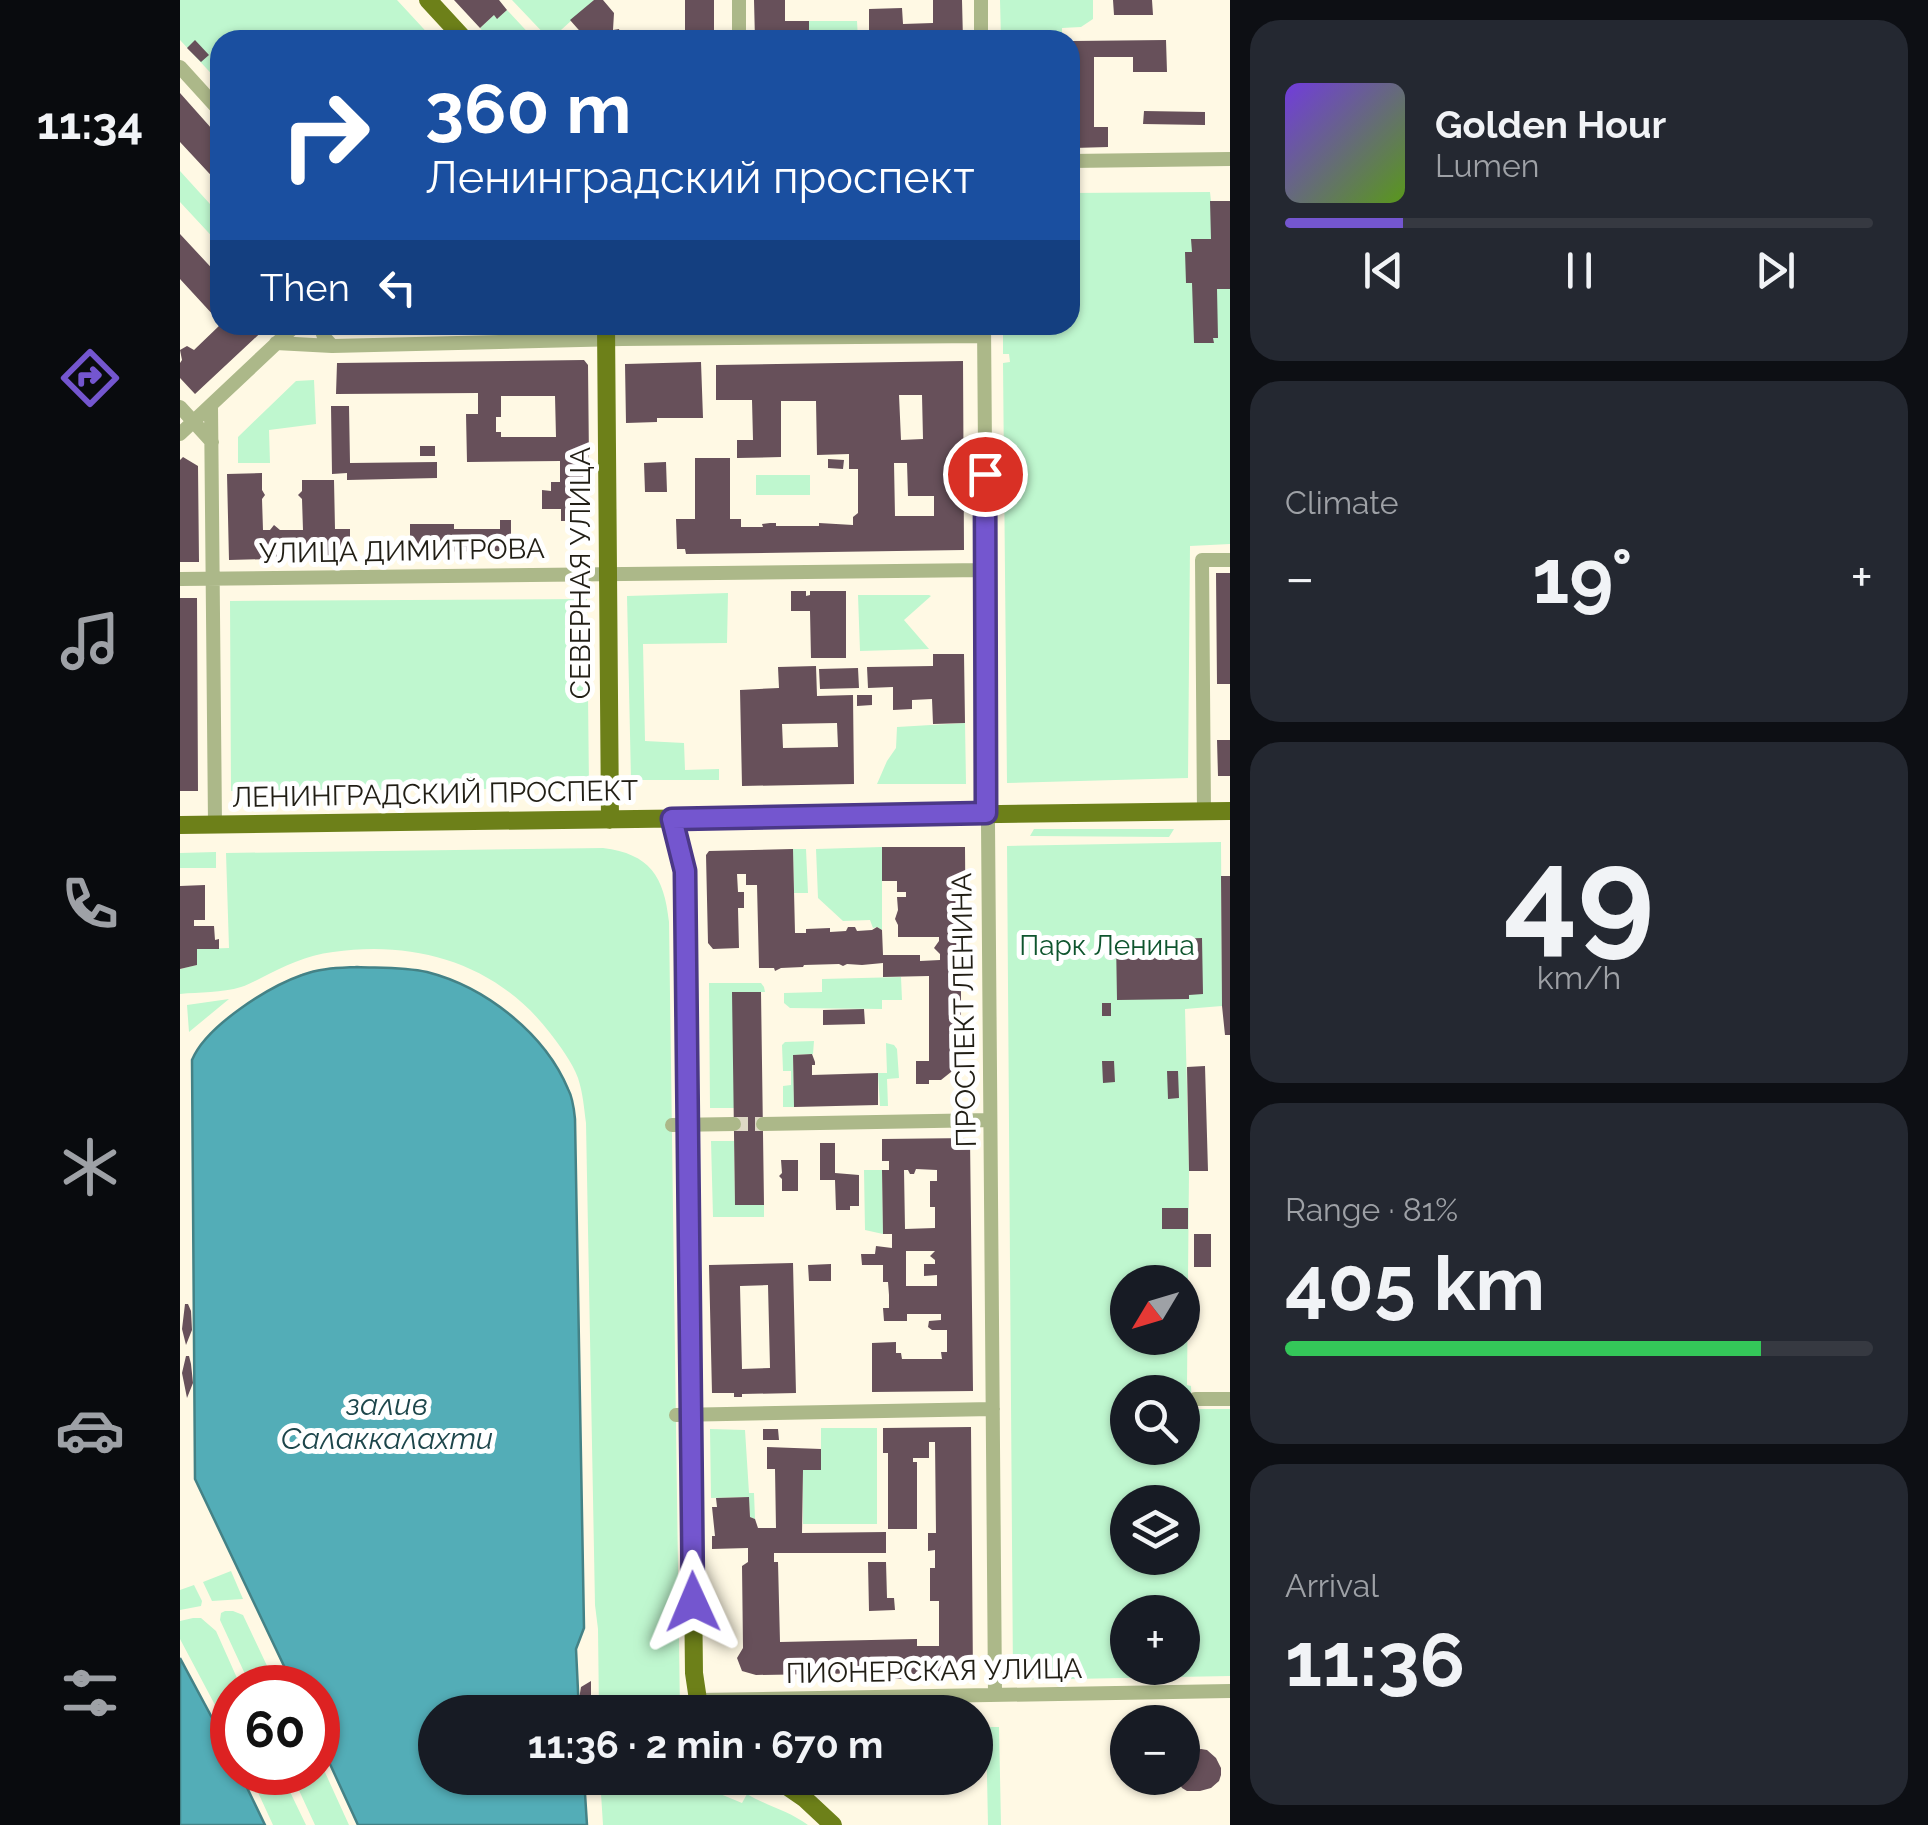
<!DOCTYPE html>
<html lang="en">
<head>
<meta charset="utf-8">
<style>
	:root { --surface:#171b24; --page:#242831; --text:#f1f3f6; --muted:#9ea1a6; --line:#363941; --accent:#7456cf }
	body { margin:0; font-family:Raleway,sans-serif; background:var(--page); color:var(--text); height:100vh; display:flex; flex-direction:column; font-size:38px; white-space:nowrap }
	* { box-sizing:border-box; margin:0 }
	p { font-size:32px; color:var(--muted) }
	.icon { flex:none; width:55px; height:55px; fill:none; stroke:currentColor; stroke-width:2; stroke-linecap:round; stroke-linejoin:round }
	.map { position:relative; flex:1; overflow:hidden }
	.panel { display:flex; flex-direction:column; gap:20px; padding:20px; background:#0d0f14; width:698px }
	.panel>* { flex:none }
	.guide { position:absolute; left:30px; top:30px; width:870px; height:305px; border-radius:30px; box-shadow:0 2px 8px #0004; background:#1a4fa0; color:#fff; overflow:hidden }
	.needle { width:65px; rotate:232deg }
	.tools { position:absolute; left:930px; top:1265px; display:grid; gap:20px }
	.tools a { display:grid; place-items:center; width:90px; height:90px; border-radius:50%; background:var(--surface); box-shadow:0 2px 8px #0004; font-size:50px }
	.speed { position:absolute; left:30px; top:1665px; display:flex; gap:20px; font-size:50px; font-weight:700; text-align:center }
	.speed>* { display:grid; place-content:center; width:130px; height:130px; border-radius:50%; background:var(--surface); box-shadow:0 2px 8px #0004; line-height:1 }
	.speed .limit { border:15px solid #d22; background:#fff; color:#111 }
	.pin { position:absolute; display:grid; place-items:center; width:85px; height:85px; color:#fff; margin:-42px; border:5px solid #fff; border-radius:50%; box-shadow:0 2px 10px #0007 }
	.me { position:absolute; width:110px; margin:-55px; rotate:359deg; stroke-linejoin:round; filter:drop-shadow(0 0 8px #0008) }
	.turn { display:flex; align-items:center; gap:35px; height:210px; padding:0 50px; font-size:45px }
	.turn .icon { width:130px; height:130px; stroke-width:2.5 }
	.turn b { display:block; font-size:70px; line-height:85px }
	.then { display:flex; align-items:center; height:95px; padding:0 50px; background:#0003; gap:20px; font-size:38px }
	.big { font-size:75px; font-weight:700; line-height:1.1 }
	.panel .card { flex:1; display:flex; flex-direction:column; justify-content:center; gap:15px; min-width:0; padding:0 35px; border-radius:30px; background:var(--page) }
	.panel .dial { align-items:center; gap:0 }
	.dial b { font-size:130px; line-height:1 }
	.song { display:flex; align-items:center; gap:30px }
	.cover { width:120px; height:120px; border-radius:15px; background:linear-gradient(135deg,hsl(260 70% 55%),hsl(90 70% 35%)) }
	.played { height:10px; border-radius:5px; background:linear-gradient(90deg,var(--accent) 20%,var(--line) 20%) }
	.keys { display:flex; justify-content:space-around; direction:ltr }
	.heat { display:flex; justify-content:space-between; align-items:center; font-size:55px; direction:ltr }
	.charge { height:15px; border-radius:8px; background:linear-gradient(90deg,#34c759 81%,var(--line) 0) }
	.trip { position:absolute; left:238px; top:1695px; width:575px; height:100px; border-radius:50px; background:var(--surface); box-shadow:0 2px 8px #0004; font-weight:700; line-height:100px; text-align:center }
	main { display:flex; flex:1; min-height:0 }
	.dock { display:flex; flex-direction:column; width:180px; justify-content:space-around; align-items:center; background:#090b0e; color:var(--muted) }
	.dock .icon { width:70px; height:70px }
	.dock .active { color:var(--accent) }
	.dock b { font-size:45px; color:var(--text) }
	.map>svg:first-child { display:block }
	.green { fill:#bff7cf; fill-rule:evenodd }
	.water { fill:#53adb7; stroke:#448286; stroke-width:2.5 }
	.building { fill:#67505a; fill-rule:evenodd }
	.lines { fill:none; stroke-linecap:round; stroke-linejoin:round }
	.minor-tunnel { stroke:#ded8c5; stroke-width:14; stroke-dasharray:14 7; stroke-linecap:butt }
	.minor { stroke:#acb889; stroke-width:14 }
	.major { stroke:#6d8019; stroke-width:18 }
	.route-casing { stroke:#4b3887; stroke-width:25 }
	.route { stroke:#7456cf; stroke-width:18 }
	.labels { text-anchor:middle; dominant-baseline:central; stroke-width:10; stroke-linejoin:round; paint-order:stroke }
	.street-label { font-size:28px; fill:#211e15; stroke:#fff }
	.park-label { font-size:28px; fill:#0f552e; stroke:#fff }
	.water-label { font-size:30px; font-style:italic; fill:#1d464b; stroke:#fff }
</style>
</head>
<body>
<main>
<nav class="dock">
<b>11:34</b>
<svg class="icon active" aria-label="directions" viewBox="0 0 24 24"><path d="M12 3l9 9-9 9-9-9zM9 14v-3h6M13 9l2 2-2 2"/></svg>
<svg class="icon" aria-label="music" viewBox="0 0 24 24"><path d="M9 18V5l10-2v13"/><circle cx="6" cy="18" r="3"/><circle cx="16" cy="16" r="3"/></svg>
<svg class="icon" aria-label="phone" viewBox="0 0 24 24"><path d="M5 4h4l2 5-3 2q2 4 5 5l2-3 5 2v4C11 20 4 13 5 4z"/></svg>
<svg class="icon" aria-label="climate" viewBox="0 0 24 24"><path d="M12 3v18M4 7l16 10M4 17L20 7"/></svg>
<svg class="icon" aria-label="car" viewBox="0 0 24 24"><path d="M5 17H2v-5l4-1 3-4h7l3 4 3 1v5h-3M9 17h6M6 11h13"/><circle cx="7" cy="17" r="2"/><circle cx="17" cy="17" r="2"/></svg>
<svg class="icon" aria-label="filters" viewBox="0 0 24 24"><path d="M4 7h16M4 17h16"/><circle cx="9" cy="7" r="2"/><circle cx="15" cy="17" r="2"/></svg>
</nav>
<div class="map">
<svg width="1051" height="1825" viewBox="0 0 1051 1825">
	<rect width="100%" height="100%" fill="#fff9e4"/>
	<path class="green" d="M0 0H217L254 40H40V83L0 40Z
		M332 0H414L370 40Z
		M820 0H913V19L901 27 882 28V40H821Z
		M327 10 355 40H310L300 28 314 15 318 18Z
		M629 21H677L678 40H629Z
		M0 171 40 215V245L0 202Z
		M1030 192 1031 201H1050V544L1010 546 1008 778 827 783 823 363 830 362 829 354H823V325H890V193Z
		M134 380 136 424 89 430 90 463H58V437L116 381Z
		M576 475H630V495H576Z
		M548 593 547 643 463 644 465 741 504 743 505 770 539 769V780H451L447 596Z
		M678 595H749L751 596 724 620 749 649 680 651Z
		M407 599 409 788 51 791 50 601Z
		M785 723 786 784H697L707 761 716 748 717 727Z
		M854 829H994L989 837 850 836Z
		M1041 842 1042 1006 1005 1009 1009 1171 1007 1385 1011 1386 1012 1409H1050V1676L833 1680 827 846ZM948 1282H1002V1338H948ZM948 1392H1002V1448H948ZM948 1502H1002V1558H948ZM948 1612H1002V1668H948Z
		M702 847V930L697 927 693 928 690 920 663 921 638 898 636 849Z
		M423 848C470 854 484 876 489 922L500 1712H419L418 1629 415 1605 406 1123C404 1108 403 1093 398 1078 392 1062 380 1046 370 1033 317 964 237 940 153 952 126 955 105 966 81 978 75 981 68 985 61 987 42 993 19 992 0 994V969L17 965V949L49 948 46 853Z
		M613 849H626L628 893H614Z
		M36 852V868H0V853Z
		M721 977 722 1000H702V1009L610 1008 604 1003V993L642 992V979Z
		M529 983H581L584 987 585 992H553L554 1108H530Z
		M49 999 9 1032 7 1005Z
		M634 1041 633 1054 613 1055 614 1107H603V1086L611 1085V1071H603L602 1045 605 1042Z
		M706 1043 714 1045 717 1049 719 1078 707 1079 708 1106H700L698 1073H707Z
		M531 1141H554L555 1205H584V1217H533Z
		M684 1170H702L703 1234 685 1230Z
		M641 1428H697V1524H623V1470L641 1469Z
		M530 1429 565 1430 569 1493H574L575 1519 570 1517 569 1497 531 1498Z
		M51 1571 63 1599 32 1601 23 1582Z
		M14 1585 22 1601 21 1606 0 1610V1590Z
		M45 1611H53L63 1615 97 1687H71L40 1620 41 1613Z
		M13 1618H21L36 1631 61 1687 52 1688V1737L0 1639V1621Z
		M806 1727H819L821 1825H808Z
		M138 1757 169 1825H135L111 1773 138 1772Z
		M69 1773H101L126 1825H93Z
		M420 1778H506L507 1790 533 1791 562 1803 567 1794C587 1806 609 1811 628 1825H423Z"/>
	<path class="water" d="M177 967C200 968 225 967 247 972 306 987 365 1034 388 1089 393 1098 394 1109 395 1119L404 1628 396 1649 399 1712H255V1778H404L407 1825H178L138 1738V1688L114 1687 15 1479 12 1060C26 1026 88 987 122 975 140 968 158 968 177 967Z
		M0 1658 52 1755V1772L60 1773 85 1825H0Z"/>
	<path class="building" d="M274 0H319L327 10 317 19 314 15 300 28Z
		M414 0H423L434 13 433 30 439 29 441 36 459 34V40H401L405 37 390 20Z
		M505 0H534V31H544V40H505Z
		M574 0H605V21H629V40H575Z
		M753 0H782L783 40 689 38V9L722 8 723 24 753 23Z
		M933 0H972L973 15H934Z
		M15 40 29 55 21 62 7 48Z
		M986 40 987 72H953V57H914V127H928V147L894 148 893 41Z
		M0 93 40 138V185L0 142Z
		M964 111 1025 112V125L963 124Z
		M1030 201H1051V289H1037L1038 338H1033L1034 343H1014L1012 283H1006L1005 252H1012L1011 239H1031Z
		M0 234 40 277V312L35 317 0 279Z
		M40 325H89L15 394 0 378V363L2 360 0 350 7 346 14 350Z
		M404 360 408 365 409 461H407V521H381V509H362V490L371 491V482H380V461L287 462 286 414H298V393L156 394 157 363ZM321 396H375L376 437H321V432H316V417H321Z
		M783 361 784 550 506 554 505 549H497L496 519H515V458H550V519H561V527H583L582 524 590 523H596V526H639V523L673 525V517L678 513V469H669V454L637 455 636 401H601V457L557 458V440H573L572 400H536V365ZM719 395H742L743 439 721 440ZM714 463H727L728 496H754V516H715Z
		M521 362 523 418H477V422L446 423 445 364Z
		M151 406H169L170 463 257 462V478L167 480V473L152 474Z
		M240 446H255V456H240Z
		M3 457 18 466 19 562H0V460Z
		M648 459 664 460 663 469 648 468Z
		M486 462 487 492H465L464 463Z
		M82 473V490L85 495 82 499 83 530H90L94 525 100 530H123L122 499 118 495 122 491V480H154L155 529H170V557L49 560 47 474Z
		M320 520H331V551L230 552V524H274V529H320Z
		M1036 573H1051V684H1037Z
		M611 591H626V596L630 595V591H666V658H631L630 611H611Z
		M0 598H17L18 791H0Z
		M753 654H784L785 723 753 724 752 699 732 700V709L713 710V687L688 688 687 667 753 666Z
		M636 666 637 696 673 695 674 784 562 786 560 690 599 688 598 667ZM657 723 658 747 603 748 602 724Z
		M678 668 679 688 640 689 639 669Z
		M677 695H692V705L677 706Z
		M1037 740H1051V776H1038Z
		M702 847H785L786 976H781V1064L761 1080H749V1084H736V1061H749V976L703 977V963L682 965 667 964 663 966 659 964 624 965 623 967 601 968 595 971 594 968H579L577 885H566V874H557L558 892H564V908H558L559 948 533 949 528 943 526 855 529 851 613 849 615 933H626V929L650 928V932L666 931 668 927H675L677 931 692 930 697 927 702 930 703 955H740V961L760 960V954L754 948 759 941V937H718V925L715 919 718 910 717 897H726V892H717V881H702Z
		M1041 876H1051V1035H1045L1042 1006Z
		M25 885V920H14V926H34L35 940 39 939V949H17V965L0 969V886Z
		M1022 938 1023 994 1009 995V999L937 1000 936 940H949V943L994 942V939Z
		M552 992H581L584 1205H555Z
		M922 1003H931V1016H922Z
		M684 1009 685 1024 643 1025V1010Z
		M632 1054 635 1062V1065H632V1075L698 1073V1105L614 1107 613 1055Z
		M922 1061H934L935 1082 923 1083Z
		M1025 1066 1028 1171H1009L1007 1067Z
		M987 1071H998L999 1098 988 1099Z
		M790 1138 793 1391 692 1392V1343L716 1342V1353H721L722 1359H762L761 1352H767V1330H752L748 1327 749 1321 761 1320V1314H727V1321H704L703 1308H709V1295L708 1282H703V1265H682L681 1254H695L696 1246 712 1248V1234H703L702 1170H709V1161H702V1139ZM736 1169 757 1170V1181H750V1207H755V1228L725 1229 724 1170H728L730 1174H734ZM726 1251H755L750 1256 755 1260V1264H744V1276L757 1275V1286H726Z
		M640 1143H655V1173L679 1175V1206H670V1210H656L655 1180H640Z
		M601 1160H618V1191H602V1179L599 1176 602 1173Z
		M982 1208H1008V1229H982Z
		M1014 1234H1031V1267H1014Z
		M613 1263 616 1393 562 1394V1397H554V1393H532L529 1265ZM588 1285 590 1368 562 1369 560 1286Z
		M651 1264V1281H629L628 1265Z
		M5 1304H8L11 1311 12 1330 6 1345 2 1329Z
		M6 1356H9L11 1364 13 1383 7 1398 2 1373Z
		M791 1427 793 1679H709V1667L702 1668 697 1673 576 1675 562 1671 557 1658 563 1648 562 1566 568 1562V1548L532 1549V1536H535L532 1507H537L536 1498 569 1497 570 1517 575 1519 578 1528H596L595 1469H587V1447L641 1449V1470H623L622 1533 706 1532V1553H594V1562H598L600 1642 737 1639V1646H759V1601H750V1568H755V1550L748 1551V1533H756L755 1442H749V1458H733V1462H737V1529H708V1453H703V1428Z
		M583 1429H598L599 1440H583Z
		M688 1562H706L707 1598H714L715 1610 689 1611Z
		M411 1681V1712L405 1710 399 1699 401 1687Z
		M1021 1749 1027 1750 1036 1758 1041 1768V1775L1039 1781 1031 1788 1020 1791H1007L1002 1788 996 1778H1002V1755L1009 1751Z"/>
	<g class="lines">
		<path class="minor-tunnel" d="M554 1124H583"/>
		<path class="minor" d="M559 0V40
			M801 0V40
			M0 67 40 111
			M890 161 1051 159
			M140 325 144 337 152 346
			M804 325 815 1694
			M96 343 152 346 442 339 804 336
			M31 405 35 824
			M0 407 32 442
			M0 434 116 325
			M0 579 805 570
			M1024 812 1022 560H1051
			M583 1124 810 1120
			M492 1125 554 1124
			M1015 1399H1051
			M496 1415 813 1409
			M518 1700 1051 1691"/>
		<path class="major" d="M248 0 285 40
			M426 325 430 820
			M493 819 505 871 514 1673 518 1700 526 1712
			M0 825 1051 811
			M595 1778 624 1798 653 1825"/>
	</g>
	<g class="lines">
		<g class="route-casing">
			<path id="route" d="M513 1602 505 871 492 819 806 813 805 474"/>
		</g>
		<use href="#route" class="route"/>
	</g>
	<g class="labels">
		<g class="street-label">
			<text transform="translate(222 551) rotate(-1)">УЛИЦА ДИМИТРОВА</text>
			<text transform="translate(400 573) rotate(-90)">СЕВЕРНАЯ УЛИЦА</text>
			<text transform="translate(255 794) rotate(-1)">ЛЕНИНГРАДСКИЙ ПРОСПЕКТ</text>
			<text transform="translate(784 1010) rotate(-91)">ПРОСПЕКТ ЛЕНИНА</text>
			<text transform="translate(754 1671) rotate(-1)">ПИОНЕРСКАЯ УЛИЦА</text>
		</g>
		<g class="park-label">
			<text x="927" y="945">Парк Ленина</text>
		</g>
		<g class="water-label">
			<text x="207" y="1404">залив<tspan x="207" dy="34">Салаккалахти</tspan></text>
		</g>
	</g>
</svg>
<div class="tools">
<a><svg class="needle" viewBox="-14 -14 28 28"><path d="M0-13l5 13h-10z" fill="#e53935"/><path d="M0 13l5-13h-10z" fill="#9ea1a6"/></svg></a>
<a><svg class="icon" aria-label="search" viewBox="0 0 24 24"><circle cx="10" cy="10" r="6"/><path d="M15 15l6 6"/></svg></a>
<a><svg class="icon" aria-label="layers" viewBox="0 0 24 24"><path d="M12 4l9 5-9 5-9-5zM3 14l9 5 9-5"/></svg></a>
<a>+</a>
<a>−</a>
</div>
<div class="speed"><div class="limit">60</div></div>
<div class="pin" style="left:805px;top:474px;background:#d93025"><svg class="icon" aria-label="arrive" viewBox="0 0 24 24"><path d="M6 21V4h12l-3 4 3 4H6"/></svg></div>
<svg class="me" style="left:513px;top:1602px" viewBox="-20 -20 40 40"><path d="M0-17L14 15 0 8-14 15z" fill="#7456cf" stroke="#fff" stroke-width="4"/></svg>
<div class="trip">11:36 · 2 min · 670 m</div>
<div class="guide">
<div class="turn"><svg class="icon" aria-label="right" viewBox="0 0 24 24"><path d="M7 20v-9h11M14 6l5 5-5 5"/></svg><div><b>360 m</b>Ленинградский проспект</div></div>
<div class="then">Then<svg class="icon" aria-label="left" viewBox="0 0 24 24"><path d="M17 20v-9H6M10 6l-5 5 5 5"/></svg></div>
</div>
</div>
<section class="panel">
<div class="card">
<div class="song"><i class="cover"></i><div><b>Golden Hour</b><p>Lumen</p></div></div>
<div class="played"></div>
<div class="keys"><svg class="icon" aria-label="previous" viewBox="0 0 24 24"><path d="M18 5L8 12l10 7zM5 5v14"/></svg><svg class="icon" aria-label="pause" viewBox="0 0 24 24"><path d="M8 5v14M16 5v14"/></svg><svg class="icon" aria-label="next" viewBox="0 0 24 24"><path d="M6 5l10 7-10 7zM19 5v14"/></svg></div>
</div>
<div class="card"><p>Climate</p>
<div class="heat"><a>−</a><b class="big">19°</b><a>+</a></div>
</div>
<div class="card dial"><b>49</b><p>km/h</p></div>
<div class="card"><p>Range · 81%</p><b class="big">405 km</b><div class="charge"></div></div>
<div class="card"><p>Arrival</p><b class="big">11:36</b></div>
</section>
</main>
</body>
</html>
